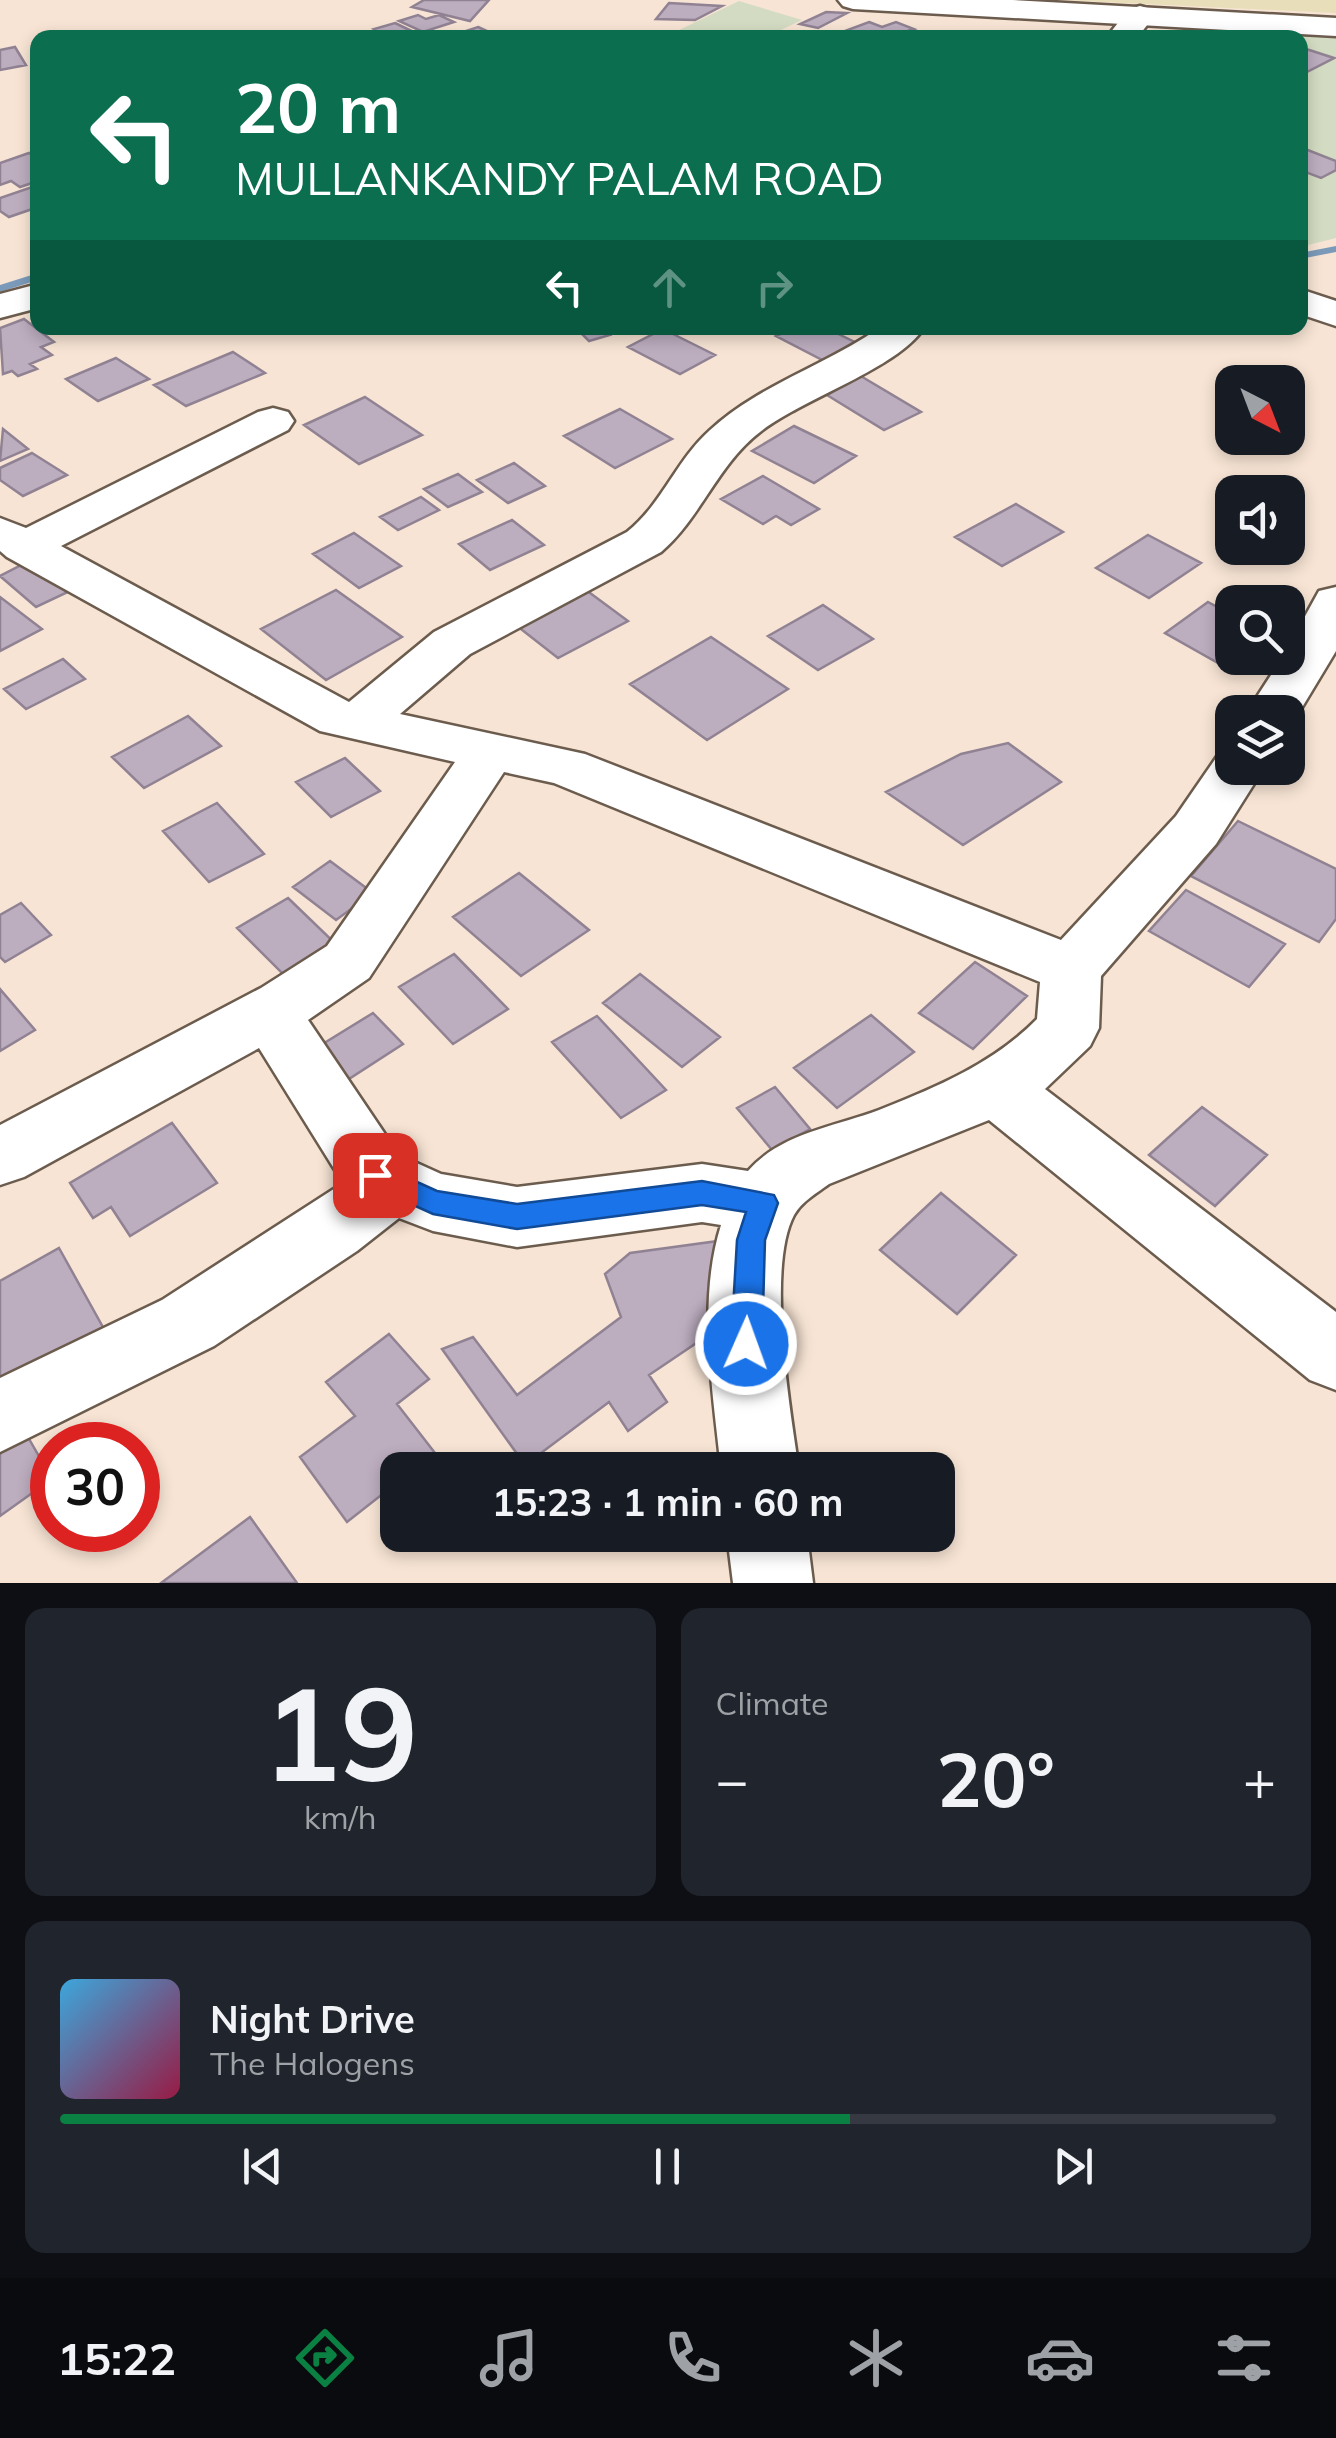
<!DOCTYPE html>
<html lang="en">
<head>
<meta charset="utf-8">
<style>
	:root { --surface:#171b24; --page:#20242c; --text:#f1f3f6; --muted:#9ea1a6; --line:#363941; --accent:#0b8043 }
	body { margin:0; font-family:Mulish,sans-serif; background:var(--page); color:var(--text); height:100vh; display:flex; flex-direction:column; font-size:38px; white-space:nowrap }
	* { box-sizing:border-box; margin:0 }
	p { font-size:32px; color:var(--muted) }
	.icon { flex:none; width:55px; height:55px; fill:none; stroke:currentColor; stroke-width:2; stroke-linecap:round; stroke-linejoin:round }
	.map { position:relative; height:1583px; overflow:hidden }
	.sheet { display:flex; flex-direction:column; gap:25px; padding:25px; background:#0d0f14; flex:1 }
	.sheet>* { flex:none }
	.hud { position:absolute; left:30px; top:30px; width:1278px; height:305px; border-radius:20px; box-shadow:0 5px 15px #0003; background:#0b6e4f; color:#fff; overflow:hidden }
	.needle { width:65px; rotate:138deg }
	.controls { position:absolute; left:1215px; top:365px; display:grid; gap:20px }
	.controls a { display:grid; place-items:center; width:90px; height:90px; border-radius:20px; background:var(--surface); box-shadow:0 5px 15px #0003; font-size:50px }
	.speed { position:absolute; left:30px; top:1422px; display:flex; gap:20px; font-size:50px; font-weight:700; text-align:center }
	.speed>* { display:grid; place-content:center; width:130px; height:130px; border-radius:50%; background:var(--surface); box-shadow:0 5px 15px #0003; line-height:1 }
	.speed .limit { border:15px solid #d22; background:#fff; color:#111 }
	.pin { position:absolute; display:grid; place-items:center; width:85px; height:85px; color:#fff; margin:-42px; border-radius:20px; box-shadow:0 5px 15px #0006 }
	.me { position:absolute; width:110px; margin:-55px; rotate:2deg; stroke-linejoin:round; filter:drop-shadow(0 0 8px #0008) }
	.turn { display:flex; align-items:center; gap:35px; height:210px; padding:0 40px; font-size:45px }
	.turn .icon { width:130px; height:130px; stroke-width:2.5 }
	.turn b { display:block; font-size:70px; line-height:85px }
	.lanes { display:flex; align-items:center; height:95px; padding:0 40px; background:#0003; justify-content:center; gap:50px; direction:ltr }
	.lanes .off { opacity:.35 }
	.big { font-size:75px; font-weight:700; line-height:1.1 }
	.sheet .tile { flex:1; display:flex; flex-direction:column; justify-content:center; gap:15px; min-width:0; padding:0 35px; border-radius:20px; background:var(--page) }
	.sheet .dial { align-items:center; gap:0 }
	.dial b { font-size:130px; line-height:1 }
	.song { display:flex; align-items:center; gap:30px }
	.cover { width:120px; height:120px; border-radius:15px; background:linear-gradient(135deg,hsl(200 70% 55%),hsl(340 70% 35%)) }
	.played { height:10px; border-radius:5px; background:linear-gradient(90deg,var(--accent) 65%,var(--line) 65%) }
	.keys { display:flex; justify-content:space-around; direction:ltr }
	.heat { display:flex; justify-content:space-between; align-items:center; font-size:55px; direction:ltr }
	.sheet .tiles { flex:1; display:grid; gap:25px; grid-template-columns:1fr 1fr }
	.tile:last-child { grid-column:span 2 }
	.trip { position:absolute; left:380px; top:1452px; width:575px; height:100px; border-radius:20px; background:var(--surface); box-shadow:0 5px 15px #0003; font-weight:700; line-height:100px; text-align:center }
	.menu { display:flex; height:160px; justify-content:space-around; align-items:center; background:#090b0e; color:var(--muted) }
	.menu .icon { width:70px; height:70px }
	.menu .active { color:var(--accent) }
	.menu b { font-size:45px; color:var(--text) }
	.map>svg:first-child { display:block }
	.green { fill:#d3dcc2 }
	.sand { fill:#e8deb9 }
	.lines { fill:none; stroke-linecap:round; stroke-linejoin:round }
	.stream { fill:#7b9ab9; fill-rule:evenodd }
	.building { fill:#bcadbf; stroke:#908293; stroke-width:2.5 }
	.street-casing { stroke:#6c5c4e; stroke-width:5 }
	.secondary-casing { stroke:#6c5c4e; stroke-width:5 }
	.street { fill:#fff; fill-rule:evenodd }
	.secondary { fill:#fff; fill-rule:evenodd }
	.route { fill:#1a73e8; stroke:#114b97; stroke-width:2.5 }
</style>
</head>
<body>
<div class="map">
<svg width="1336" height="1583" viewBox="0 0 1336 1583">
	<rect width="100%" height="100%" fill="#f7e4d4"/>
	<path class="green" d="M739 1 802 20 766 37 671 34Z
		M1258 33 1336 37V238L1300 247V38H1253Z"/>
	<path class="sand" d="M1062 0H1336V13Z"/>
	<g class="lines">
		<path class="stream" d="M1336 246V252L1300 259V253Z
			M38 273V280L0 292V285Z"/>
	</g>
	<path class="building" d="M424 0H489L470 21 412 7Z
		M669 3 722 6 695 20 656 19Z
		M826 12 847 13 818 28 800 24Z
		M418 15 426 19 439 15 454 22 423 32 399 21Z
		M869 22 882 27 896 22 914 29 898 34 906 38 829 37Z
		M395 23 424 37 391 38 374 29Z
		M478 27 502 38 451 36Z
		M15 47 26 65 0 70V50Z
		M1300 47 1334 58 1301 75Z
		M1300 147 1336 161V170L1321 178 1300 170Z
		M29 153 38 159V181L20 187 11 181 0 185V163Z
		M38 185V207L9 217 0 211V198Z
		M24 319 54 342 41 347 52 355 30 364 37 369 18 376 12 371 3 374 0 328Z
		M576 328H603L610 335 589 341Z
		M793 328H826L865 347 832 365 776 336Z
		M663 329 715 355 680 374 628 347Z
		M233 352 265 373 186 406 154 385Z
		M116 358 149 379 98 401 66 379Z
		M859 375 921 412 884 430 822 392Z
		M365 397 422 435 359 464 304 425Z
		M620 409 672 439 615 468 564 436Z
		M794 426 856 456 814 483 752 451Z
		M3 429 28 449 0 461Z
		M32 453 67 475 23 496 0 480V468Z
		M514 463 545 486 508 503 477 480Z
		M458 474 482 492 448 507 424 489Z
		M763 476 819 509 791 525 776 516 763 524 721 499Z
		M421 497 439 510 398 530 380 517Z
		M1016 504 1063 532 1002 566 955 537Z
		M512 520 544 545 490 570 459 544Z
		M354 533 401 566 359 588 313 554Z
		M1148 535 1201 563 1149 598 1096 568Z
		M33 559 70 591 36 607 0 576Z
		M336 590 402 637 326 680 261 629Z
		M586 590 628 621 558 658 517 626Z
		M0 597 42 629 0 651Z
		M1208 602 1232 615V652L1218 663 1165 633Z
		M823 605 873 639 818 670 768 636Z
		M711 637 788 689 707 740 630 684Z
		M63 659 85 679 26 709 4 689Z
		M188 716 221 746 144 788 112 757Z
		M1008 743 1061 782 963 845 886 792 961 754Z
		M345 758 380 791 331 817 296 782Z
		M217 803 264 854 209 882 163 831Z
		M1238 821 1336 869V919L1319 942 1191 876Z
		M330 861 373 893 336 920 293 887Z
		M519 873 589 930 521 976 453 917Z
		M1186 890 1285 944 1249 987 1149 931Z
		M288 898 341 949 290 981 237 928Z
		M21 903 51 935 5 962 0 957V915Z
		M454 954 508 1009 453 1044 399 987Z
		M975 962 1027 996 973 1049 919 1013Z
		M640 974 720 1037 682 1067 603 1003Z
		M0 989 35 1030 0 1051Z
		M373 1013 403 1044 338 1086 308 1053Z
		M871 1015 914 1052 837 1108 794 1068Z
		M597 1016 666 1090 621 1118 552 1042Z
		M775 1087 810 1129 772 1150 737 1108Z
		M1202 1107 1267 1155 1215 1206 1149 1155Z
		M172 1123 217 1183 130 1236 111 1207 93 1218 70 1183Z
		M941 1193 1016 1255 957 1314 880 1250Z
		M718 1241 723 1325 649 1375 667 1402 628 1431 609 1402 525 1465 442 1349 473 1337 517 1395 621 1317 605 1274 630 1253Z
		M59 1248 104 1329 0 1389V1281Z
		M389 1334 429 1379 397 1404 435 1453 413 1470H398V1482L347 1522 300 1457 355 1416 326 1382Z
		M17 1418 52 1479 0 1516V1429Z
		M250 1517 297 1583H161Z"/>
	<g class="lines">
		<g class="street-casing">
			<path id="street" d="M1140 6 1151 9 1155 15 1137 38H1106L1129 9Z
				M38 284V308L0 318V294Z
				M1300 289 1336 301V326L1300 314Z
				M879 328H924C895 370 803 398 760 432 717 465 701 518 661 552L470 654 400 714 585 754 1061 940 1176 816 1218 755 1232 751V768H1264L1216 844 1101 976 1099 1028 1090 1046 1045 1089 1336 1312V1390L1310 1380 989 1120 829 1184C817 1193 802 1201 794 1215 766 1268 790 1409 799 1470H721C713 1392 697 1301 721 1225L702 1222 517 1247 433 1231 399 1218 357 1251 214 1346 0 1452V1378L162 1300 343 1183 259 1048 24 1177 0 1185V1125L261 988 327 946 455 762 320 731 7 557 0 551V518L26 528 258 412 273 408 288 412 294 421 288 430 61 546 349 702 434 632 627 532C662 504 676 461 709 431 758 385 825 366 879 328ZM504 772 554 783 1040 982 1037 1019C994 1063 937 1087 879 1110 834 1127 781 1133 748 1171L702 1164 517 1187 441 1174 399 1155 308 1020 369 978Z
				M1336 587V651L1292 724 1288 725V712H1247L1282 658H1288V647L1319 591Z
				M727 1535H807L813 1583H733Z"/>
		</g>
		<g class="secondary-casing">
			<path id="secondary" d="M838 0H1012L1336 18V36L853 9 843 6Z"/>
		</g>
		<use href="#street" class="street"/>
		<use href="#secondary" class="secondary"/>
	</g>
	<path class="route" d="M375 1163 437 1191 517 1204 702 1181 774 1195 778 1203 765 1240 762 1344 757 1354 746 1358 736 1354 731 1344 737 1240 746 1212 702 1205 517 1229 433 1214 365 1183 361 1175 365 1166Z"/>
</svg>
<div class="controls">
<a><svg class="needle" viewBox="-14 -14 28 28"><path d="M0-13l5 13h-10z" fill="#e53935"/><path d="M0 13l5-13h-10z" fill="#9ea1a6"/></svg></a>
<a><svg class="icon" aria-label="sound" viewBox="0 0 24 24"><path d="M4 9h4l5-4v14l-5-4H4zM17 9q2 3 0 6"/></svg></a>
<a><svg class="icon" aria-label="search" viewBox="0 0 24 24"><circle cx="10" cy="10" r="6"/><path d="M15 15l6 6"/></svg></a>
<a><svg class="icon" aria-label="layers" viewBox="0 0 24 24"><path d="M12 4l9 5-9 5-9-5zM3 14l9 5 9-5"/></svg></a>
</div>
<div class="speed"><div class="limit">30</div></div>
<div class="pin" style="left:375px;top:1175px;background:#d93025"><svg class="icon" aria-label="arrive" viewBox="0 0 24 24"><path d="M6 21V4h12l-3 4 3 4H6"/></svg></div>
<svg class="me" style="left:746px;top:1344px" viewBox="-20 -20 40 40"><circle r="17" fill="#1a73e8" stroke="#fff" stroke-width="3"/><path d="M0-11L8 9 0 5-8 9z" fill="#fff"/></svg>
<div class="trip">15:23 · 1 min · 60 m</div>
<div class="hud">
<div class="turn"><svg class="icon" aria-label="left" viewBox="0 0 24 24"><path d="M17 20v-9H6M10 6l-5 5 5 5"/></svg><div><b>20 m</b>MULLANKANDY PALAM ROAD</div></div>
<div class="lanes"><svg class="icon" aria-label="left" viewBox="0 0 24 24"><path d="M17 20v-9H6M10 6l-5 5 5 5"/></svg><svg class="icon off" aria-label="ahead" viewBox="0 0 24 24"><path d="M12 20V5M6 11l6-6 6 6"/></svg><svg class="icon off" aria-label="right" viewBox="0 0 24 24"><path d="M7 20v-9h11M14 6l5 5-5 5"/></svg></div>
</div>
</div>
<section class="sheet">
<div class="tiles">
<div class="tile dial"><b>19</b><p>km/h</p></div>
<div class="tile"><p>Climate</p>
<div class="heat"><a>−</a><b class="big">20°</b><a>+</a></div>
</div>
<div class="tile">
<div class="song"><i class="cover"></i><div><b>Night Drive</b><p>The Halogens</p></div></div>
<div class="played"></div>
<div class="keys"><svg class="icon" aria-label="previous" viewBox="0 0 24 24"><path d="M18 5L8 12l10 7zM5 5v14"/></svg><svg class="icon" aria-label="pause" viewBox="0 0 24 24"><path d="M8 5v14M16 5v14"/></svg><svg class="icon" aria-label="next" viewBox="0 0 24 24"><path d="M6 5l10 7-10 7zM19 5v14"/></svg></div>
</div>
</div>
</section>
<nav class="menu">
<b>15:22</b>
<svg class="icon active" aria-label="directions" viewBox="0 0 24 24"><path d="M12 3l9 9-9 9-9-9zM9 14v-3h6M13 9l2 2-2 2"/></svg>
<svg class="icon" aria-label="music" viewBox="0 0 24 24"><path d="M9 18V5l10-2v13"/><circle cx="6" cy="18" r="3"/><circle cx="16" cy="16" r="3"/></svg>
<svg class="icon" aria-label="phone" viewBox="0 0 24 24"><path d="M5 4h4l2 5-3 2q2 4 5 5l2-3 5 2v4C11 20 4 13 5 4z"/></svg>
<svg class="icon" aria-label="climate" viewBox="0 0 24 24"><path d="M12 3v18M4 7l16 10M4 17L20 7"/></svg>
<svg class="icon" aria-label="car" viewBox="0 0 24 24"><path d="M5 17H2v-5l4-1 3-4h7l3 4 3 1v5h-3M9 17h6M6 11h13"/><circle cx="7" cy="17" r="2"/><circle cx="17" cy="17" r="2"/></svg>
<svg class="icon" aria-label="filters" viewBox="0 0 24 24"><path d="M4 7h16M4 17h16"/><circle cx="9" cy="7" r="2"/><circle cx="15" cy="17" r="2"/></svg>
</nav>
</body>
</html>
